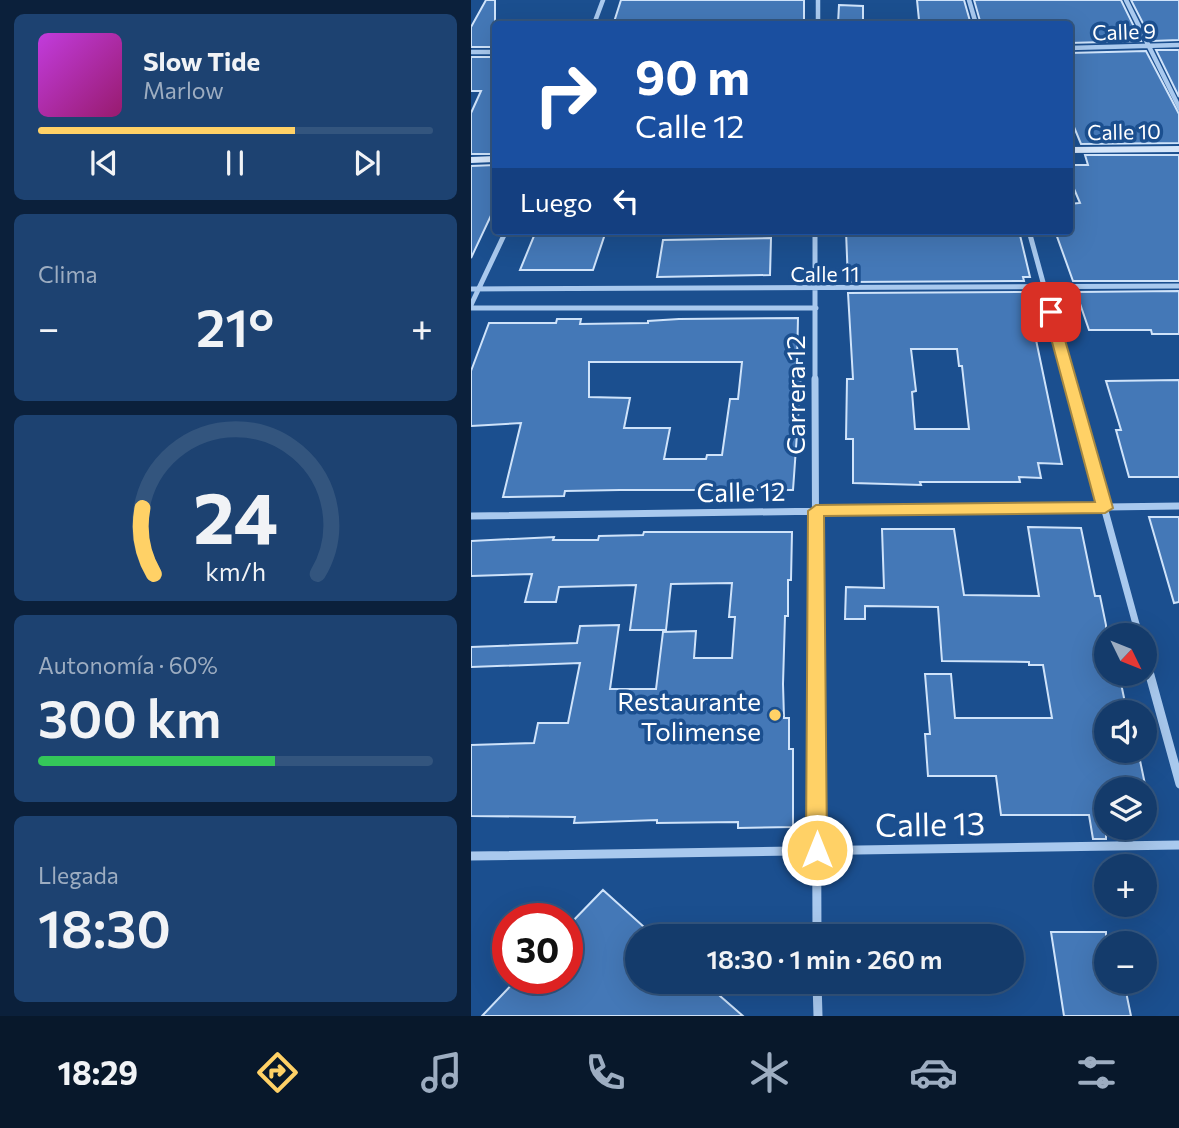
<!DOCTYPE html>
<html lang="es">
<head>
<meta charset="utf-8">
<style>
	:root { --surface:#143b6b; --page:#1d4271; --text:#f1f3f6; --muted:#9dadc1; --line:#33557e; --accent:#ffd166 }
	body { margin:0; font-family:Commissioner,sans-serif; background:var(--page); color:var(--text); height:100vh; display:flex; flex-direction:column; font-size:26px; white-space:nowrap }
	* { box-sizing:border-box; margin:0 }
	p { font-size:23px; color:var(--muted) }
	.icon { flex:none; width:38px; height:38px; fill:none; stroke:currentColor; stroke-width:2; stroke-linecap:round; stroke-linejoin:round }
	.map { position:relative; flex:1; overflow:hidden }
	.details { display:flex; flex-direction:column; gap:14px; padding:14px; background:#0b203b; width:471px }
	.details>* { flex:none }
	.guide { position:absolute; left:21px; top:21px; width:581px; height:214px; border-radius:7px; box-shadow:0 7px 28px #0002,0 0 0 2px var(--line); background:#1a4fa0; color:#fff; overflow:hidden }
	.needle { width:46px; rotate:133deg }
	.fabs { position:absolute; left:623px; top:623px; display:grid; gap:14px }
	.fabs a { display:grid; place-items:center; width:63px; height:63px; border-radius:50%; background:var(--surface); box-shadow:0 7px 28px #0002,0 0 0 2px var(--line); font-size:35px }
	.speed { position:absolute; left:21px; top:903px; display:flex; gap:14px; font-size:35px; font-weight:700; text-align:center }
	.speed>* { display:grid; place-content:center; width:91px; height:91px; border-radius:50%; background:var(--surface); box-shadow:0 7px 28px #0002,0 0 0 2px var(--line); line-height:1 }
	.speed .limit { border:10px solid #d22; background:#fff; color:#111 }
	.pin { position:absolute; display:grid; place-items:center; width:60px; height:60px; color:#fff; margin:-30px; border-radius:14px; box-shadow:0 4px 10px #0006 }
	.me { position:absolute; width:77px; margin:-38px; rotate:0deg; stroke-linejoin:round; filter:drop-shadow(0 0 5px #0008) }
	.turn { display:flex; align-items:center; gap:24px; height:147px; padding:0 28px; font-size:32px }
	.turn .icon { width:91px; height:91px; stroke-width:2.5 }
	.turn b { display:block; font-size:49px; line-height:60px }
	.then { display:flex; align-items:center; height:66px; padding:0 28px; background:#0003; gap:14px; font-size:26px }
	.big { font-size:52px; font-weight:600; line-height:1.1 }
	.details .widget { flex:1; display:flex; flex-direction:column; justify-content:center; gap:10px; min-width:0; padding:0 24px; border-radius:10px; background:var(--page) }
	.details .dial { align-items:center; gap:0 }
	.dial svg { height:182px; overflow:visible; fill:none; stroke:var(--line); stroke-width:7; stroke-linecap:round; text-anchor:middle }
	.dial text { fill:var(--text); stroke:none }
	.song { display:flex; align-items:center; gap:21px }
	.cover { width:84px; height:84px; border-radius:10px; background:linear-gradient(135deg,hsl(290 70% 55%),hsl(320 70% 35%)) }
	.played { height:7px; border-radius:4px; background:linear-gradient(90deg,var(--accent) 65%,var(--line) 65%) }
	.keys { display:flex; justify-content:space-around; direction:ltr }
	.heat { display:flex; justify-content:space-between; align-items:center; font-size:38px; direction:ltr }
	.charge { height:10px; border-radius:5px; background:linear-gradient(90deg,#34c759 60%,var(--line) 0) }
	.trip { position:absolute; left:154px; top:924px; width:399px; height:70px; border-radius:35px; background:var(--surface); box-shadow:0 7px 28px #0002,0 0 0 2px var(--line); font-weight:600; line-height:70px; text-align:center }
	.tab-bar { display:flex; height:112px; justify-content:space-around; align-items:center; background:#08182b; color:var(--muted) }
	.tab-bar .icon { width:49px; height:49px }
	.tab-bar .active { color:var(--accent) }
	.tab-bar b { font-size:32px; color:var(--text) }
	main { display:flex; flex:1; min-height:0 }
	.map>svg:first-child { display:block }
	.building { fill:#4478b7; stroke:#cfe3fa; stroke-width:2; fill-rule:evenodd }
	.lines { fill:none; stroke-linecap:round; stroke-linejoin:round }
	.street-far3 { stroke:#a9c9ee; stroke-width:4.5 }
	.street-far2 { stroke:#a9c9ee; stroke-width:5 }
	.street-far1 { stroke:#a9c9ee; stroke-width:7 }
	.street { stroke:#a9c9ee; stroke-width:9 }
	.secondary { fill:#d6e6fa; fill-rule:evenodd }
	.route { fill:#ffd166; stroke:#a68842; stroke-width:2 }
	.poi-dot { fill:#ffd166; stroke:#1b4f8f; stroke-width:2.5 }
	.labels { text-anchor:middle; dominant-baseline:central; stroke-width:7; stroke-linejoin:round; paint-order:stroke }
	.far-street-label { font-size:21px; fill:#fff; stroke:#1b4f8f }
	.street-label { font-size:26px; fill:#fff; stroke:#1b4f8f }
	.poi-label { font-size:26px; fill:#fff; stroke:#1b4f8f; text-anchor:end }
	.near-street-label { font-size:32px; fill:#fff; stroke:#1b4f8f }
</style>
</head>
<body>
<main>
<section class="details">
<div class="widget">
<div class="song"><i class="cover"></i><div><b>Slow Tide</b><p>Marlow</p></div></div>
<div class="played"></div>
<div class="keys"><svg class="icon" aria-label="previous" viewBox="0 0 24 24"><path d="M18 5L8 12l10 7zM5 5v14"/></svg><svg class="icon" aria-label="pause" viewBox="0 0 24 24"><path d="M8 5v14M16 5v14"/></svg><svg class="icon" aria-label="next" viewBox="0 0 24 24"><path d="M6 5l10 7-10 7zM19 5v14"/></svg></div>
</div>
<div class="widget"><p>Clima</p>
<div class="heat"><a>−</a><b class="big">21°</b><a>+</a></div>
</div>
<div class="widget dial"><svg viewBox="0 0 100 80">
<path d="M14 69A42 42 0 1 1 86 69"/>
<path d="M14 69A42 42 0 0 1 9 40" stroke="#ffd166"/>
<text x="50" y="56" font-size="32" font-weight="700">24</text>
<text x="50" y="72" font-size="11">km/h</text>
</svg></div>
<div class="widget"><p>Autonomía · 60%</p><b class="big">300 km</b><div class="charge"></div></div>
<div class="widget"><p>Llegada</p><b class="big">18:30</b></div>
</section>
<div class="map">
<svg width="709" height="1016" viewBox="0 0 709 1016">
	<rect width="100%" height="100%" fill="#1b4f8f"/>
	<path class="building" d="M15 0H24V47H0V27Z
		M150 0H333V24H231V21L143 22Z
		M446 0H493L499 21H492L493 24H461V20H448Z
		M503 0H650L670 41 598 43V24H529L527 21H509Z
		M660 0H708V40L681 41Z
		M368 5 392 6V24H367Z
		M685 50H708V97Z
		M675 51 708 114V143L610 144 598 115V53Z
		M0 57H24V154H0V113L10 91H0Z
		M614 155H708V281H602L584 231H598V204L609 203 598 177V165H617Z
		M24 165V207L0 258V166Z
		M65 231H135L122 270H49Z
		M375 231H548L559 277H552L553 281 377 282Z
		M300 238 299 275 186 277 192 240Z
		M708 291V334H681L680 330H618L605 292Z
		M555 292 591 464 567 463 570 478 548 477 549 482H449L450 485 382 483V439H375L376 379H382L377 293ZM440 349H486L488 366H491L498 429H444L441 392 445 391Z
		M327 318 326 363H331L322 490H149L94 491 93 496 32 497 50 423 0 426V371L18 323H85L86 319H110L109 324 177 323V321L208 319ZM118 362H271L267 399H259L251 455H236L235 459H193L199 428H153L159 398 118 397Z
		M708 380V477H658L645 430H650L635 381Z
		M678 517H708V602L703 603Z
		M557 527 610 528 624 596H629L635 625V674H648L656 712H635V751H667L675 789H635V839H622L618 815H530L525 776H457L454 734H459L454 674H480L484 718H581L572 665H558V662L471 661 467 607 394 606V619H374L375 587 413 588 411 529H483L493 595 568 596Z
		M173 532H321L320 580H317V616H314L312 684 313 718H318V749H322V827L267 828V822L186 823V820L103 823 104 817 0 816V745L63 743 67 723H97L109 663 0 667V647L106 643 109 626 148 625 139 689H185L192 632 225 631 223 658H261L264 617H258L261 583 200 584 195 630H159L165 585 88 587 85 602H54L61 574 0 576V541L83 537 82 540H127L128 536 172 535Z
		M132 890 183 936H166V982H233L272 1016H11L47 978H96V927Z
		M580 932H635V982H653L660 1016H593Z"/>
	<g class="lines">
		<path class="street-far3" d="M347 0V24
			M498 0 505 24
			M655 0 709 109
			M123 24 132 0
			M598 48 709 45
			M0 52H24"/>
		<path class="street-far2" d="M344 231V381
			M558 231 599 381
			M0 289 709 286
			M0 305 35 231
			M0 308H345"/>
		<path class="street-far1" d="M344 379 345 658
			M598 379 668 635
			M0 516 709 506"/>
		<path class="street" d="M345 657 346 936
			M674 657 709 784
			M0 856 709 845
			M346 982 347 1016"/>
		<path class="secondary" d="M709 146V152L598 153V147Z
			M24 156V162L0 163V157Z"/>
	</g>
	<path class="route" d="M580 308 586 312 642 508 634 513 353 516 356 850 353 857 346 860 338 857 335 850 337 511 345 505 624 502 573 312Z"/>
	<circle class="poi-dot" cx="304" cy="715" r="7"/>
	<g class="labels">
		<g class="far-street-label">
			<text transform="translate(653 31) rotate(-2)">Calle 9</text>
			<text transform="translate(653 131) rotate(-1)">Calle 10</text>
			<text x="354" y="273">Calle 11</text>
		</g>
		<g class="street-label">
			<text transform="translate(323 395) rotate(-90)">Carrera 12</text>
			<text transform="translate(270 491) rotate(-1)">Calle 12</text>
		</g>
		<g class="poi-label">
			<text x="290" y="700">Restaurante<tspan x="290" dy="30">Tolimense</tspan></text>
		</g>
		<g class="near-street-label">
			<text transform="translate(459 823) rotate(-1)">Calle 13</text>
		</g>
	</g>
</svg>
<div class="fabs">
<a><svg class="needle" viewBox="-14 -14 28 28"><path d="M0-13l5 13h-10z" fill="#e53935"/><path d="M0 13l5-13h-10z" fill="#9dadc1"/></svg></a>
<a><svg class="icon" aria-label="sound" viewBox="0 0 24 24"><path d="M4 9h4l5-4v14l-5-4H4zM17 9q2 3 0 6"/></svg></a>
<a><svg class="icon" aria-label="layers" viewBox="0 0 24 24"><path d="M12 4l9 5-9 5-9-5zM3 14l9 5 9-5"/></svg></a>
<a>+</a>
<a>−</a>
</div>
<div class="speed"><div class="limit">30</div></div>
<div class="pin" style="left:580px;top:312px;background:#d93025"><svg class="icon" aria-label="arrive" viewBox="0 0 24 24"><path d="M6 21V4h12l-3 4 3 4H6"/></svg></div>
<svg class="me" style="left:346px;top:850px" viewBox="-20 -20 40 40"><circle r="17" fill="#ffd166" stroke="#fff" stroke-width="3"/><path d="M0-11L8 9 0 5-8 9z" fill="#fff"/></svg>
<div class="trip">18:30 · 1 min · 260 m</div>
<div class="guide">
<div class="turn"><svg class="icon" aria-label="right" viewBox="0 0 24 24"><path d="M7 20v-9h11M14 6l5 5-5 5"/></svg><div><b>90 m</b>Calle 12</div></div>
<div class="then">Luego<svg class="icon" aria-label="left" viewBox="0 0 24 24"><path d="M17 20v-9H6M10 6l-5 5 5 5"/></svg></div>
</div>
</div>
</main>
<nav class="tab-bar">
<b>18:29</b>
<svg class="icon active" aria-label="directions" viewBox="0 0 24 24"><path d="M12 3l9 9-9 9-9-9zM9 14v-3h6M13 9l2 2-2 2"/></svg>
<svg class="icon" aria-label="music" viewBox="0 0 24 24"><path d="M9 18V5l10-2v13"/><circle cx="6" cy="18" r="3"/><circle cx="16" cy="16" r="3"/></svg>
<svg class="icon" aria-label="phone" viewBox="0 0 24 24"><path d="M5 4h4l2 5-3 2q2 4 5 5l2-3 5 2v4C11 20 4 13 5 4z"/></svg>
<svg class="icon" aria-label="climate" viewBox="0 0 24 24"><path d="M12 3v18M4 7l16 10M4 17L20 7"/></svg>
<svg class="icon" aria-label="car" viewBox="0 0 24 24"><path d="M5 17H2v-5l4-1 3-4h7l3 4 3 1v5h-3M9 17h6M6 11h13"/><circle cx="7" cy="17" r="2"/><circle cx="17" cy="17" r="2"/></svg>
<svg class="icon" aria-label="filters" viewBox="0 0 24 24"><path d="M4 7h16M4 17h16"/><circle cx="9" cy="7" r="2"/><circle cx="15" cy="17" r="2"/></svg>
</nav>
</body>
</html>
